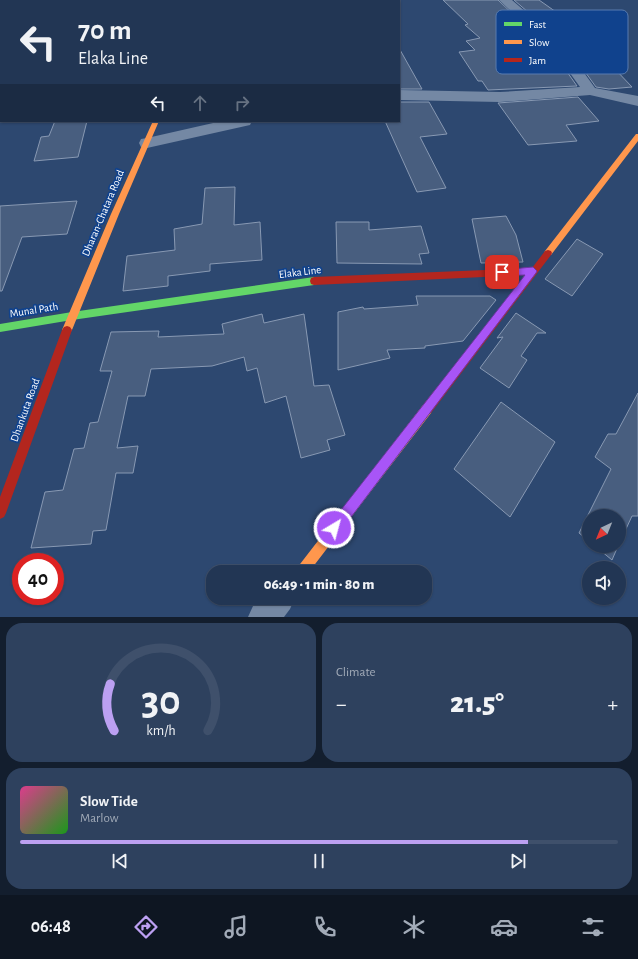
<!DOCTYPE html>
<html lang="en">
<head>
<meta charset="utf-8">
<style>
	:root { --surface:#223654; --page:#2e415e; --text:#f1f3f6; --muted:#a2abb8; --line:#3f506b; --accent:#bca0f2 }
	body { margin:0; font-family:"Alegreya Sans",sans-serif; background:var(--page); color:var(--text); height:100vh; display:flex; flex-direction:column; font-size:15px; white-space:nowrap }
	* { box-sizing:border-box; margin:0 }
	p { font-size:13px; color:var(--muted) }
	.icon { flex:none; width:22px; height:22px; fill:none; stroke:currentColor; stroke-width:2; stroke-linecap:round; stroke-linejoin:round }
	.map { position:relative; height:617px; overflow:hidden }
	.panel { display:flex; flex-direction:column; gap:6px; padding:6px; background:#131e2e; flex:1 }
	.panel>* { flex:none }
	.guide { position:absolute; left:0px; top:0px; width:400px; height:122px; box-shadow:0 1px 3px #0004,0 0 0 1px var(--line); background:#223654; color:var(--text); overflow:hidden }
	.needle { width:26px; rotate:223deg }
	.fabs { position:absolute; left:582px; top:509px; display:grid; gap:8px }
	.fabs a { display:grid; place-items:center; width:44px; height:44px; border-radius:50%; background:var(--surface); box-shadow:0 1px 3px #0004,0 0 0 1px var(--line); font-size:20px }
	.speed { position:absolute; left:12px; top:553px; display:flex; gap:8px; font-size:20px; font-weight:700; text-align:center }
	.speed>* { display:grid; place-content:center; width:52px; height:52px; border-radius:50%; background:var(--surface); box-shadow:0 1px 3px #0004,0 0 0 1px var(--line); line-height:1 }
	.speed .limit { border:6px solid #d22; background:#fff; color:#111 }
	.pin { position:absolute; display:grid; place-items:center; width:34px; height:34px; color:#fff; margin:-17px; border-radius:8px; box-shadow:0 2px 6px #0006 }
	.me { position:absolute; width:44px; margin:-22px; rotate:37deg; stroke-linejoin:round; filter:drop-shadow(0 0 3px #0008) }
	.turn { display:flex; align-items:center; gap:14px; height:84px; padding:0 12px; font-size:18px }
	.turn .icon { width:52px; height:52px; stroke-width:2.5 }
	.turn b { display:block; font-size:28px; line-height:34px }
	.lanes { display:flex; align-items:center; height:38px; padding:0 12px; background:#0003; justify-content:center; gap:20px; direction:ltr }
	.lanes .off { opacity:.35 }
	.big { font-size:30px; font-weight:800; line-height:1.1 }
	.panel .tile { flex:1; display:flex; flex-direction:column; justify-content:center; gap:6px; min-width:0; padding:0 14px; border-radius:16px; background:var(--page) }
	.panel .dial { align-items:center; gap:0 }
	.dial svg { height:104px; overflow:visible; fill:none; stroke:var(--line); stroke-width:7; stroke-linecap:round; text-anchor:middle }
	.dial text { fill:var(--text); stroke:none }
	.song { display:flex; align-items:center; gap:12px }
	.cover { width:48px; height:48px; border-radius:6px; background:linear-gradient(135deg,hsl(330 70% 55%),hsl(120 70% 35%)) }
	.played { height:4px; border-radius:2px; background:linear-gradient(90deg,var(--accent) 85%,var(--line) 85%) }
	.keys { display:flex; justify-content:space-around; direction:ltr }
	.heat { display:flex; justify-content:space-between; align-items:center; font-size:22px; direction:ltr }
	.panel .tiles { flex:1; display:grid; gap:6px; grid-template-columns:1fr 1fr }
	.tile:last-child { grid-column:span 2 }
	.trip { position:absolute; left:206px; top:565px; width:226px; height:40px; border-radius:16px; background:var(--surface); box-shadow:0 1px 3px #0004,0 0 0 1px var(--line); font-weight:800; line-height:40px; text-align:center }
	.menu { display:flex; height:64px; justify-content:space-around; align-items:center; background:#0e1622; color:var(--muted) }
	.menu .icon { width:28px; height:28px }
	.menu .selected { color:var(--accent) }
	.menu b { font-size:18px; color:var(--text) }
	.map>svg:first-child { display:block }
	.building { fill:#485e7f; stroke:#8899b3 }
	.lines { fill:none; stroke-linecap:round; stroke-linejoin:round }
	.street { fill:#7488a4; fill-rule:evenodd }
	.fast { fill:#63d668; fill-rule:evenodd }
	.slow { fill:#ff974d; fill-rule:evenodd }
	.jam { fill:#b3261e; fill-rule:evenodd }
	.route { fill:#a855f7; stroke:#6d37a1 }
	.labels { text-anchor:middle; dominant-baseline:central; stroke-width:3.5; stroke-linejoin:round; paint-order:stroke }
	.street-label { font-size:11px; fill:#fff; stroke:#10428d }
	.key { fill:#10428d; stroke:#587baf; stroke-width:1 }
	.key-label { font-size:11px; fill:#fff }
</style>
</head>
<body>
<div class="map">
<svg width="638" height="617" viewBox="0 0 638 617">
	<rect width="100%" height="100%" fill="#2d4870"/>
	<path class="building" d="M443 0H498L553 52 577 86 488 90 482 81H478L459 52 475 50 466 41 480 38 465 25 468 24Z
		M514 0H539L586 33H588L622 67 614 68 632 87 609 89 596 87 565 44Z
		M399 48 422 89H399Z
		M578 97 599 121 566 125 577 141 528 145 498 103Z
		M399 102H429L447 134 420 137 446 188 417 192 385 121H399Z
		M55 121H87L78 157 34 161 41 137 49 136Z
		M235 187 234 225 260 222 262 260 210 264V271L168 276V286L123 291 127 256 175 250 174 229 202 224 205 188Z
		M77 201 67 234 22 237 2 291H0V206Z
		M506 216 516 235 523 262 481 263 472 219Z
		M336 222H369V230L421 226 429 253 419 254 422 264 337 263Z
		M577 239 603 254 572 296 545 279Z
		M416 296H490L496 300 463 341 425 346V348L387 350 390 358 338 370V312L363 307 364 309 418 305Z
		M516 313 546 333H537L521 356 527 360 509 388 480 368 503 337 497 338Z
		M262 314 264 323 304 314 314 386 329 385 345 435 327 440 330 450 301 458 286 396 265 403 257 368 247 371 244 357 212 366 151 369 145 396H128L117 448 138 446 133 473H116L106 530 93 531 91 544 31 548 45 492 63 490 74 449 84 448 90 423 98 422 112 371H100L111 332 159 331 158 337 224 334 222 324Z
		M638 393V516H632L619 544V516H589V541L579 533 611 469 595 457 608 434H616Z
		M501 402 555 442 510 517 454 469Z
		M595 546H618L612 560Z"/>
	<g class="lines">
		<path class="street" d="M499 0H512L564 45 595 88 638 96V106L590 95 500 102 399 100V90L500 92 580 87 554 51Z
			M222 121H252L250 125 147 148 141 147 139 143 141 139 147 138Z
			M259 598H295L290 609 284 617H248L253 606Z"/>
		<path class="fast" d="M314 277 317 278 318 281 317 284 314 285 72 320 0 332V324L72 312Z"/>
		<path class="slow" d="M153 121H159L119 214 72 330 70 333 67 334 64 333 62 330 111 214Z
			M636 134H638V141L551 255H545L544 253 545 251Z
			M427 404 431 405 432 409 431 413 309 572H295L297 568 423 405Z"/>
		<path class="jam" d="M548 250 551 251 552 253 551 255 431 413 427 414 423 413 422 409 423 405 526 275 314 285 311 284 310 281 311 278 314 277 532 268 545 251Z
			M67 326 70 327 72 330 6 513 4 517 0 519V497L62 330 64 327Z"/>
	</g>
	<path class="route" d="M533 267 537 271 536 273 339 533 334 535 330 533 328 528 330 524 525 275 502 276 499 275 497 272 499 270Z"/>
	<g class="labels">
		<g class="street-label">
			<text transform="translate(103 213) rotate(-67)">Dharan-Chatara Road</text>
			<text transform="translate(300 272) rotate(-7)">Elaka Line</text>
			<text transform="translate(34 310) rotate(-9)">Munal Path</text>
			<text transform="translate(25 410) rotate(-70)">Dhankuta Road</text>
		</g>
	</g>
	<rect x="496" y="10" width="132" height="64" rx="6" class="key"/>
	<rect x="504" y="22" width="18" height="4" fill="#63d668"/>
	<rect x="504" y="40" width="18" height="4" fill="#ff974d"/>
	<rect x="504" y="58" width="18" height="4" fill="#b3261e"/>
	<g class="key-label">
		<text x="529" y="28">Fast</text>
		<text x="529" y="46">Slow</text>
		<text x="529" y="64">Jam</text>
	</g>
</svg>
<div class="fabs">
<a><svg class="needle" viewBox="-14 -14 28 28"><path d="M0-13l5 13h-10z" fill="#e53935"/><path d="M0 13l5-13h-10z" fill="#a2abb8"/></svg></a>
<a><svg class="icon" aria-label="sound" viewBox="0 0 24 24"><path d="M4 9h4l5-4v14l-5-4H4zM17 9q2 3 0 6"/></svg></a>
</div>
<div class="speed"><div class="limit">40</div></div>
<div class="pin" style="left:502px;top:272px;background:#d93025"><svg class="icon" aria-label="arrive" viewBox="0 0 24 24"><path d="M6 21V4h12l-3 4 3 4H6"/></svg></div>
<svg class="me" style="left:334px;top:528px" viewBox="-20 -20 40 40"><circle r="17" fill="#a855f7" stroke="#fff" stroke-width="3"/><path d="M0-11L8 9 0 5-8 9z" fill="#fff"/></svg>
<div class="trip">06:49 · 1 min · 80 m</div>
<div class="guide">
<div class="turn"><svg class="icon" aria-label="left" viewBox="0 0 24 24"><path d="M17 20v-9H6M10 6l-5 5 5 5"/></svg><div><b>70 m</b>Elaka Line</div></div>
<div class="lanes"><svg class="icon" aria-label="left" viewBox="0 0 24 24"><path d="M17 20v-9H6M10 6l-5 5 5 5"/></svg><svg class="icon off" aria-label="ahead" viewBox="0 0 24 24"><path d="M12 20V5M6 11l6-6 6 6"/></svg><svg class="icon off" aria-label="right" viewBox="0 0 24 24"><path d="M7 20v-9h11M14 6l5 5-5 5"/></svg></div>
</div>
</div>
<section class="panel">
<div class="tiles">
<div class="tile dial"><svg viewBox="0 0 100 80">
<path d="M14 69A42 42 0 1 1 86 69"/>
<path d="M14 69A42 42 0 0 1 11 33" stroke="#bca0f2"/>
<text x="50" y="56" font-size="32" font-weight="700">30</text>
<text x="50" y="72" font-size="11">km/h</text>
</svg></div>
<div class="tile"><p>Climate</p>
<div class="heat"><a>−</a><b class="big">21.5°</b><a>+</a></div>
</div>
<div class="tile">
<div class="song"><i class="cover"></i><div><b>Slow Tide</b><p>Marlow</p></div></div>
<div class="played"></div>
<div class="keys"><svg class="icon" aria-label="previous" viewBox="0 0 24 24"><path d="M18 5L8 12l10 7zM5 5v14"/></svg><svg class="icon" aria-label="pause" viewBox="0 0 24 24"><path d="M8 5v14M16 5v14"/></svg><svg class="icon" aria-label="next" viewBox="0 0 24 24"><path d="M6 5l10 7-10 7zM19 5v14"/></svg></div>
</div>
</div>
</section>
<nav class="menu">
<b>06:48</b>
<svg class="icon selected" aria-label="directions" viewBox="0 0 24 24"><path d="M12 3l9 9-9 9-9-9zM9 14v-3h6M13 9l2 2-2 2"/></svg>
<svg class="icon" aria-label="music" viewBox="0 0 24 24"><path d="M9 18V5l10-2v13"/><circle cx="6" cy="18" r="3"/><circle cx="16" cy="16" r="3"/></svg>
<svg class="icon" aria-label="phone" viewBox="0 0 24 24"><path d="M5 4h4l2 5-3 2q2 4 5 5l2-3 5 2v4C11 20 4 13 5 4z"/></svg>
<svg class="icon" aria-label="climate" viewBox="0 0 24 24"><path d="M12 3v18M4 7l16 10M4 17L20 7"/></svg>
<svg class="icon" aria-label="car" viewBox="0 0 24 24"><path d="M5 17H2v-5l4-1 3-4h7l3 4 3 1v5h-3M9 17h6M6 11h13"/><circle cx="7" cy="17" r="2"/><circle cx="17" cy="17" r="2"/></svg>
<svg class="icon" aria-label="filters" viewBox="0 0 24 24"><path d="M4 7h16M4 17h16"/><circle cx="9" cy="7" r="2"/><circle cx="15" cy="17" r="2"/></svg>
</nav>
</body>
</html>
